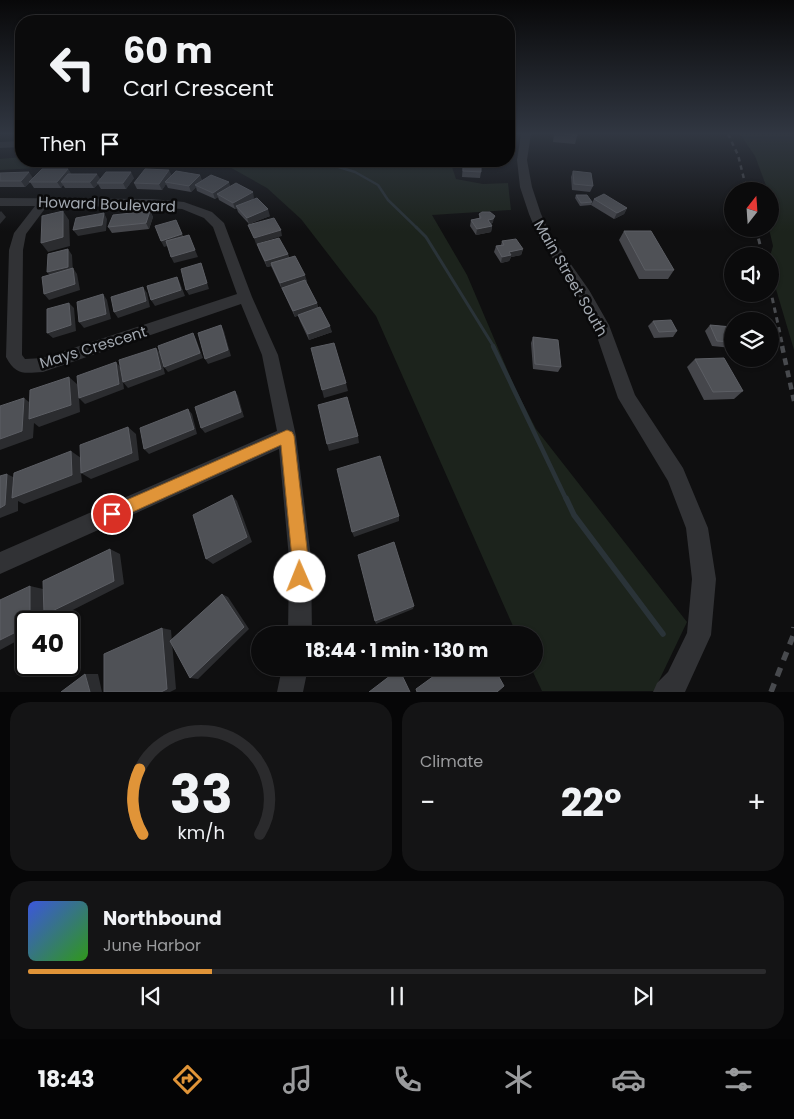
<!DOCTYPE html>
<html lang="en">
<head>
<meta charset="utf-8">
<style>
	:root { --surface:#0b0b0c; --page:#141415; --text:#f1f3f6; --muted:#9a9b9d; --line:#2b2b2d; --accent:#e09438 }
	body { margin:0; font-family:Poppins,sans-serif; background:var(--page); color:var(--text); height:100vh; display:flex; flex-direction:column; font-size:19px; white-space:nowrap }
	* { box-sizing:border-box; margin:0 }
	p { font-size:16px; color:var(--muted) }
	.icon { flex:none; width:28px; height:28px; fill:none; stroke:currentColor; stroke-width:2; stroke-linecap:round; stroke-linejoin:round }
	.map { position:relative; height:692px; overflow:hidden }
	.side { display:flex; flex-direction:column; gap:10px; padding:10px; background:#060607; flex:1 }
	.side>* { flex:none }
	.top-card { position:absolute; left:15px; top:15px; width:500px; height:152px; border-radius:20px; box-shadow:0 1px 4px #0004,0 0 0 1px var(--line); background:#0b0b0c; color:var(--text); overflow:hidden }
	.needle { width:32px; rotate:17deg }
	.fabs { position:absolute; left:724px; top:182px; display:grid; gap:10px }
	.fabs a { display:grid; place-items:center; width:55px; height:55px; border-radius:50%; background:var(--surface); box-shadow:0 1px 4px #0004,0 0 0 1px var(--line); font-size:25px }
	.speed { position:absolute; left:15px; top:611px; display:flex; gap:10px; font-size:25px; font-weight:700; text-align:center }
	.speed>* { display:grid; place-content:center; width:65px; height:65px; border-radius:50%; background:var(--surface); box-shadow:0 1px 4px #0004,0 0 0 1px var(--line); line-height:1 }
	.speed .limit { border:2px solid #111; border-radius:8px; background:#fff; color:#111 }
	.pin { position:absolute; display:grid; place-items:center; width:42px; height:42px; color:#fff; margin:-21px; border:2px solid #fff; border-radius:50%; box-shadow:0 1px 5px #0007 }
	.me { position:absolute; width:55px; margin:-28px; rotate:359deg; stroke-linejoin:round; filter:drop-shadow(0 0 4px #0008) }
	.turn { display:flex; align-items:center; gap:18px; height:105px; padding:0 25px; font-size:22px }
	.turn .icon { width:65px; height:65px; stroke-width:2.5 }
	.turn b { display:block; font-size:35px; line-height:42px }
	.then { display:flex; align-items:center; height:48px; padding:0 25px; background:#0003; gap:10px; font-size:19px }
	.big { font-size:38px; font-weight:700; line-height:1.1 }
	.side .widget { flex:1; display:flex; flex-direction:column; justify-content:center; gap:8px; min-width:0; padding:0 18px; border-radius:20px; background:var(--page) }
	.side .dial { align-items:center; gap:0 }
	.dial svg { height:130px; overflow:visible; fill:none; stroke:var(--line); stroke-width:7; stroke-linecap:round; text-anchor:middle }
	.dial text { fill:var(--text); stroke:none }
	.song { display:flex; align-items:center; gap:15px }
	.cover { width:60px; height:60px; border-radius:8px; background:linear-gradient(135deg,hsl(230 70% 55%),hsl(110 70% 35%)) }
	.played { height:5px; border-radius:2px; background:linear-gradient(90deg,var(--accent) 25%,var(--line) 25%) }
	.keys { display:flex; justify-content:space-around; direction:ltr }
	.heat { display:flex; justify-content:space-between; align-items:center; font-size:28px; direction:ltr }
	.side .tiles { flex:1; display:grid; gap:10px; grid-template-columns:1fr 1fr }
	.widget:last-child { grid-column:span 2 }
	.trip { position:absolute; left:251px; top:626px; width:292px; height:50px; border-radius:25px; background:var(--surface); box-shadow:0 1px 4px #0004,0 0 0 1px var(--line); font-weight:700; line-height:50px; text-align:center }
	.menu { display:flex; height:80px; justify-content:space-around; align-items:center; background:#040405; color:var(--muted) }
	.menu .icon { width:35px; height:35px }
	.menu .on { color:var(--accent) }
	.menu b { font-size:22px; color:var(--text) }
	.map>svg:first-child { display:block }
	.green { fill:#1c231c }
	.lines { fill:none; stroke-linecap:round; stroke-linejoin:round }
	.stream-far3 { stroke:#2a3338; stroke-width:2.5 }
	.stream-far2 { stroke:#2a3338; stroke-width:3 }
	.stream-far1 { stroke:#2a3338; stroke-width:4.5 }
	.stream { stroke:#2a3338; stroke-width:5.5 }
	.minor { fill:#313235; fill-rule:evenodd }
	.rail-far3 { stroke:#484a4e; stroke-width:2.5; stroke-dasharray:4.5 4; stroke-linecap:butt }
	.rail-far2 { stroke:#484a4e; stroke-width:3; stroke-dasharray:5.5 4.5; stroke-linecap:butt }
	.rail-far1 { stroke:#484a4e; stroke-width:4.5; stroke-dasharray:7 5.5; stroke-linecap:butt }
	.rail { stroke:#484a4e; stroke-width:5.5; stroke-dasharray:9 8; stroke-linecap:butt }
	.wall { fill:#45464b }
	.shaded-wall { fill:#2b2c2f }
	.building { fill:#4f5156; stroke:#5c5e64 }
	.route { fill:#e09438; stroke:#926024 }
	.labels { text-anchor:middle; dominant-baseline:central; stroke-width:5; stroke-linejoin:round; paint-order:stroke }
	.street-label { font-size:15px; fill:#a2a8b0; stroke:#0a0a0b }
</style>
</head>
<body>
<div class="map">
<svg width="794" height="692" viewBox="0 0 794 692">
	<rect width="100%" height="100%" fill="#0f0f10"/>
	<path class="green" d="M740 134H794V350L770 269V256L773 246 769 229 770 191H768L755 156Z
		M21 157V161H171L0 170V159Z
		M210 161H450L456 179 483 184 508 183 511 210 432 215 467 275 515 388 536 429 687 622 654 691H542L531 668H535V635H517L376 316 301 219 267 188 226 165Z"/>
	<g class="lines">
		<path class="stream-far3" d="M319 161 355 172 378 185 388 200 417 228"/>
		<path class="stream-far2" d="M416 227 426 237 494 347"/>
		<path class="stream-far1" d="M493 346 566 499"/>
		<path class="stream" d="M566 498 574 515 663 634"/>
		<path class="minor" d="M521 134H531L527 160 532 187 541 214 551 236 589 290 609 325 635 395 683 468 708 528 716 579 711 635 685 692H653L657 683 668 672 687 633 692 579 686 528 668 481 618 398 593 325 578 296 538 236 529 214 520 187 517 160Z
			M21 141V147L0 148V142Z
			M0 198 152 199 184 202 212 212 224 223 252 297 278 355 296 436 311 558 312 635H288L289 558 279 449 0 574V552L277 431 262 355 241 304 43 372C24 373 16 376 6 357L9 250 14 233 35 206H0ZM47 206 152 207 182 209 204 218 213 227 237 294 43 358 25 359 22 355 23 250 26 234Z
			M282 668H308L303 692H277Z"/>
		<path class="rail-far3" d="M728 134 738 155 747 191"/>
		<path class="rail-far2" d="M756 229 763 256
			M770 288 783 347"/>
		<path class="rail-far1" d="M782 346 794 401"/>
		<path class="rail" d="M771 692 793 636 794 627"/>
	</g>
	<path class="wall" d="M554 134H577V136L575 144 553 142Z
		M463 162 481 172 480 178 462 177Z
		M68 169 71 174 100 179 134 178 126 189H101L98 184 94 188H65L63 185 61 188H34L30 182 25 187H0V173L33 178Z
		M573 171 593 186 590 192 572 190 571 177Z
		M200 175 202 181 230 186 254 198 249 202 270 216 249 224 238 212 237 209H235L219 200 218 197 215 199 197 191 196 187 191 192 168 188 166 184 162 190 137 189 134 183 172 176Z
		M576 195 592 202 591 205 580 206 575 198Z
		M594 199 627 208 624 214 614 219 591 205Z
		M150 211 153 217 149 229 112 233 108 227Z
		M479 214 493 222 491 225 492 226 491 232 476 235 470 226 471 220 479 218Z
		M624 231 674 270 668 279H639L619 240Z
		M502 241 523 249 521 255 511 257 509 261 501 263 494 252 496 246 501 245Z
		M257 244 288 254 289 258 307 281 306 282 317 303 318 308 332 332 309 340 300 321 298 315 295 317 271 266 267 267 259 250Z
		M653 321 677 331 673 337 654 338 648 326Z
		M710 325 732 327V348L712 346 705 331Z
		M533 337 561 367 558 372 533 369 531 343Z
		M695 359 743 391 734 399 704 400 687 367Z"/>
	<path class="shaded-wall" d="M68 169 72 175 61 182 63 185 61 188 57 182Z
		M169 170 172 176 165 182 166 184 162 190 159 184Z
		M29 172 33 178 25 187 21 181Z
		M131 172 134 178 126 189 123 183Z
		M97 174 101 180 94 188 90 182Z
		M200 175 202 181 195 185 196 187 191 192 189 186Z
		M229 182 231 188 217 194 218 197 215 199 213 193Z
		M253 192 254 198 238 208 236 206 237 209H235L233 203Z
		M627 208 624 214 614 219 617 213Z
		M268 209 270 216 249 224 247 218Z
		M1 211 6 217 0 224V212Z
		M63 211 69 220 70 246 48 252 41 243Z
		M150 211 153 217 149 229 146 223Z
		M104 213 107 219 106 231 78 236 73 230Z
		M495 216 493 222 491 225 488 220Z
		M176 220 185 240 164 247 161 241Z
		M492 226 491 232 476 235 477 229Z
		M281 230 282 236 256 244 254 238Z
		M189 235 198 257 174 263 171 257Z
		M68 249 72 255 73 273 52 278 47 272Z
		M523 249 521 255 511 257 509 261 501 263 502 257 509 252Z
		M288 254 290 260 271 263V266L267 267 265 261Z
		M201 263 203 269 209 289 189 295 186 290Z
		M73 268 77 274 80 290 49 300 44 294Z
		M305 275 307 281 282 289 280 283Z
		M177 277 180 283 185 296 155 306 151 300Z
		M143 287 147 293 150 307 118 318 114 312Z
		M103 294 107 300 111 319 84 328 79 322Z
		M69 303 74 308 76 331 53 338 47 333Z
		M317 303 318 308 295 317 293 311Z
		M221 325 224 331 231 356 208 364 205 359Z
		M330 326 332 332 309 340 308 334Z
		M193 333 196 339 203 358 168 372 164 367Z
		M156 348 160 353 165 374 128 388 123 382Z
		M116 362 121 368 124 389 85 404 79 398 80 412 39 427 34 423 33 438 0 450V439L24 398 34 406 69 377 78 385Z
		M346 383 348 391 324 398 322 390Z
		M235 391 238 396 244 417 205 433 201 428Z
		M188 409 192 414 197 434 149 454 144 449Z
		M128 427 136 434 139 460 91 479 81 473 82 482 24 504 18 501V511L0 518V508L7 474 19 480 71 451 81 458Z
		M358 436 359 443 329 451 327 444Z
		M232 495 237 501 252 542 213 564 206 559Z
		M399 516V521L354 537 352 532Z
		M110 549 120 554 124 584 57 618 44 615Z
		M30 586 43 589 44 622H30Z
		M222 594 228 597 249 629 198 679 190 678Z
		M414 606 413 609 376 624 375 621Z
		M26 627V636L0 650V640Z
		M162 628 171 630 176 689 170 692H161Z
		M85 674H98L102 692H90Z"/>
	<path class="building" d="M564 134H577V136Z
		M463 162 481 163V172L463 171Z
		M42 169H68L57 182H29Z
		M145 169 169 170 159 184 134 183Z
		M176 171 200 175 189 186 165 182Z
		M573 171 591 173 593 186 574 184Z
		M29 172 21 181H0V173Z
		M106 172H131L123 183H97Z
		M68 174H97L90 182H61Z
		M211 175 229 182 213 193 195 185Z
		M236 183 253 192 233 203 217 194Z
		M604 194 627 208 617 213 594 199Z
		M576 195H587L592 202 581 203Z
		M257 198 268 209 247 218 236 206Z
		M63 211V237L41 243 42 216Z
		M150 211 146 223 108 227 113 215Z
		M482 212H490L495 216 493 219 488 220 492 226 477 229 471 220 481 218 479 214Z
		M104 213 102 225 73 230 76 218Z
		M274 218 281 230 254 238 248 225Z
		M176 220 182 234 161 241 155 226Z
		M624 231H651L674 270H645Z
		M189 235 195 250 171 257 166 241Z
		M279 238 288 254 265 261 257 244Z
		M516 239 523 249 509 252 511 255 502 257 496 246 504 245 502 241Z
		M68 249V267L47 272 48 254Z
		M295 256 305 275 280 283 271 263Z
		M201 263 207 283 186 290 181 269Z
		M73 268 75 284 44 294 42 277Z
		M177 277 181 290 151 300 147 286Z
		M305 280 317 303 293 311 282 288Z
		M143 287 146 301 114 312 111 297Z
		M103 294 106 314 79 322 77 302Z
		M69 303 71 325 47 333V309Z
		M320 307 330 326 308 334 298 315Z
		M671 320 677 331 659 332 653 321Z
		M221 325 228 350 205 359 198 333Z
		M710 325 732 327V342L717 341Z
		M193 333 200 353 164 367 158 346Z
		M533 337 558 340 561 367 535 364Z
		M334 343 346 383 322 390 311 348Z
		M156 348 161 369 123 382 119 360Z
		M724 358 743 391 713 392 695 359Z
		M116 362 119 384 79 398 77 376Z
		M69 377 71 405 29 419 30 390Z
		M235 391 241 412 201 428 195 407Z
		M347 397 358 436 327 444 318 405Z
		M24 398 22 431 0 439V406Z
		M188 409 194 429 144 449 140 428Z
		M128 427 132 453 81 473 80 445Z
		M71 451 72 475 12 498 14 473Z
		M380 456 399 516 352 532 337 469Z
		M7 474 5 505 0 508V476Z
		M232 495 247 537 206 559 193 515Z
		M394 542 414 606 375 621 358 555Z
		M110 549 114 581 44 615 43 581Z
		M30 586V622H26V627L0 640V600Z
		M222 594 244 627 190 678 170 641Z
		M162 628 167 689 161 692H104V654Z
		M445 668H494L504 686 497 692H417L416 689Z
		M399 669 410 692H369Z
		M85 674 90 692H61Z"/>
	<linearGradient id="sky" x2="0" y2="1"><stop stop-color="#080809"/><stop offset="0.58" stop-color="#313742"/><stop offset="1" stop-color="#313742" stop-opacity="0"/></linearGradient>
	<rect width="794" height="231" fill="url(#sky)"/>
	<path class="route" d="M287 430 292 432 294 436 308 558V577L306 583 300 585 294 583 292 577V558L281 445 117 519 112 521 106 519 104 514 106 509Z"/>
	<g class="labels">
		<g class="street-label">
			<text transform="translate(107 204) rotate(2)">Howard Boulevard</text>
			<text transform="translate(571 278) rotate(60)">Main Street South</text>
			<text transform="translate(93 347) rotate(-17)">Mays Crescent</text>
		</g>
	</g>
</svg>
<div class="fabs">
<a><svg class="needle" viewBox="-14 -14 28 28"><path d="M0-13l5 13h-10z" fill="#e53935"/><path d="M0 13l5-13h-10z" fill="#9a9b9d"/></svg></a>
<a><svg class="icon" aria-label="sound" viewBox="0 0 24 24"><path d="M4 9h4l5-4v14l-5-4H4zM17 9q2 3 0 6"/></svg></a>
<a><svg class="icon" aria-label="layers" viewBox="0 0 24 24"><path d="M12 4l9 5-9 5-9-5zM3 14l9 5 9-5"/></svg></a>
</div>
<div class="speed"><div class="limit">40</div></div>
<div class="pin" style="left:112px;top:514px;background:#d93025"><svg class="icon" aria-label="arrive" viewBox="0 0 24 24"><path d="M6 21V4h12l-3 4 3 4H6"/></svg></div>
<svg class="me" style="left:300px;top:577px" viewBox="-20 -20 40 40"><circle r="19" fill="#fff"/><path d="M0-13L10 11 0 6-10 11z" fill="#e09438"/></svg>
<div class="trip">18:44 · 1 min · 130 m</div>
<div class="top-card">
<div class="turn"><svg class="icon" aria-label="left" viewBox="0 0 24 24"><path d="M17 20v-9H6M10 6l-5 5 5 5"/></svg><div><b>60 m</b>Carl Crescent</div></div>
<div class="then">Then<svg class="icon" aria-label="arrive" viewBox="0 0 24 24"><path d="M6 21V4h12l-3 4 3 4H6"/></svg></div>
</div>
</div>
<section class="side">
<div class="tiles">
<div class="widget dial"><svg viewBox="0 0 100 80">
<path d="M14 69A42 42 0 1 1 86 69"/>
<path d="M14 69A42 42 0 0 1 12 29" stroke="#e09438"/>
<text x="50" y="56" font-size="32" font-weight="700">33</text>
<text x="50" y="72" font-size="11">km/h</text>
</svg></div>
<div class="widget"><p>Climate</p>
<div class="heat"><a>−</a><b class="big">22°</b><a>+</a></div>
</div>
<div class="widget">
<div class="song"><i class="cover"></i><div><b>Northbound</b><p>June Harbor</p></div></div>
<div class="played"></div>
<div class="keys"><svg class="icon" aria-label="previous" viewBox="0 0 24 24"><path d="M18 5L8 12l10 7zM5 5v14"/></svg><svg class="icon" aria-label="pause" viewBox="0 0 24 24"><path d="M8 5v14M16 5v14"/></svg><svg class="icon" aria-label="next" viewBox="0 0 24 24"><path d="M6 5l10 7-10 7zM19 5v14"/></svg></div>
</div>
</div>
</section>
<nav class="menu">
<b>18:43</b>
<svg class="icon on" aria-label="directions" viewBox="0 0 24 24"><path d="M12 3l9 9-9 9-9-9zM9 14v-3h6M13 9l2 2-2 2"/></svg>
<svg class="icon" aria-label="music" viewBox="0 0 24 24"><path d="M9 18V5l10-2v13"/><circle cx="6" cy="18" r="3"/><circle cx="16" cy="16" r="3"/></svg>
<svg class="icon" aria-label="phone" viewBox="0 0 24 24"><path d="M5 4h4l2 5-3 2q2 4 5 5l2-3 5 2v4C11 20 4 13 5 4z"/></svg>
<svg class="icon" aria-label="climate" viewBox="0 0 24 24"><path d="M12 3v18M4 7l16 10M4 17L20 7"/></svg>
<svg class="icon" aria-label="car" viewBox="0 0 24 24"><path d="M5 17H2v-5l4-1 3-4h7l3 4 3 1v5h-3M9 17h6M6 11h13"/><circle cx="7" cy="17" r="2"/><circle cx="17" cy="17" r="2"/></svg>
<svg class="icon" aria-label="filters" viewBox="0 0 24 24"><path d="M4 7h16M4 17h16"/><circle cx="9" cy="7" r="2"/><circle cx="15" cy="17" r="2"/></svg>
</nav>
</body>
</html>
